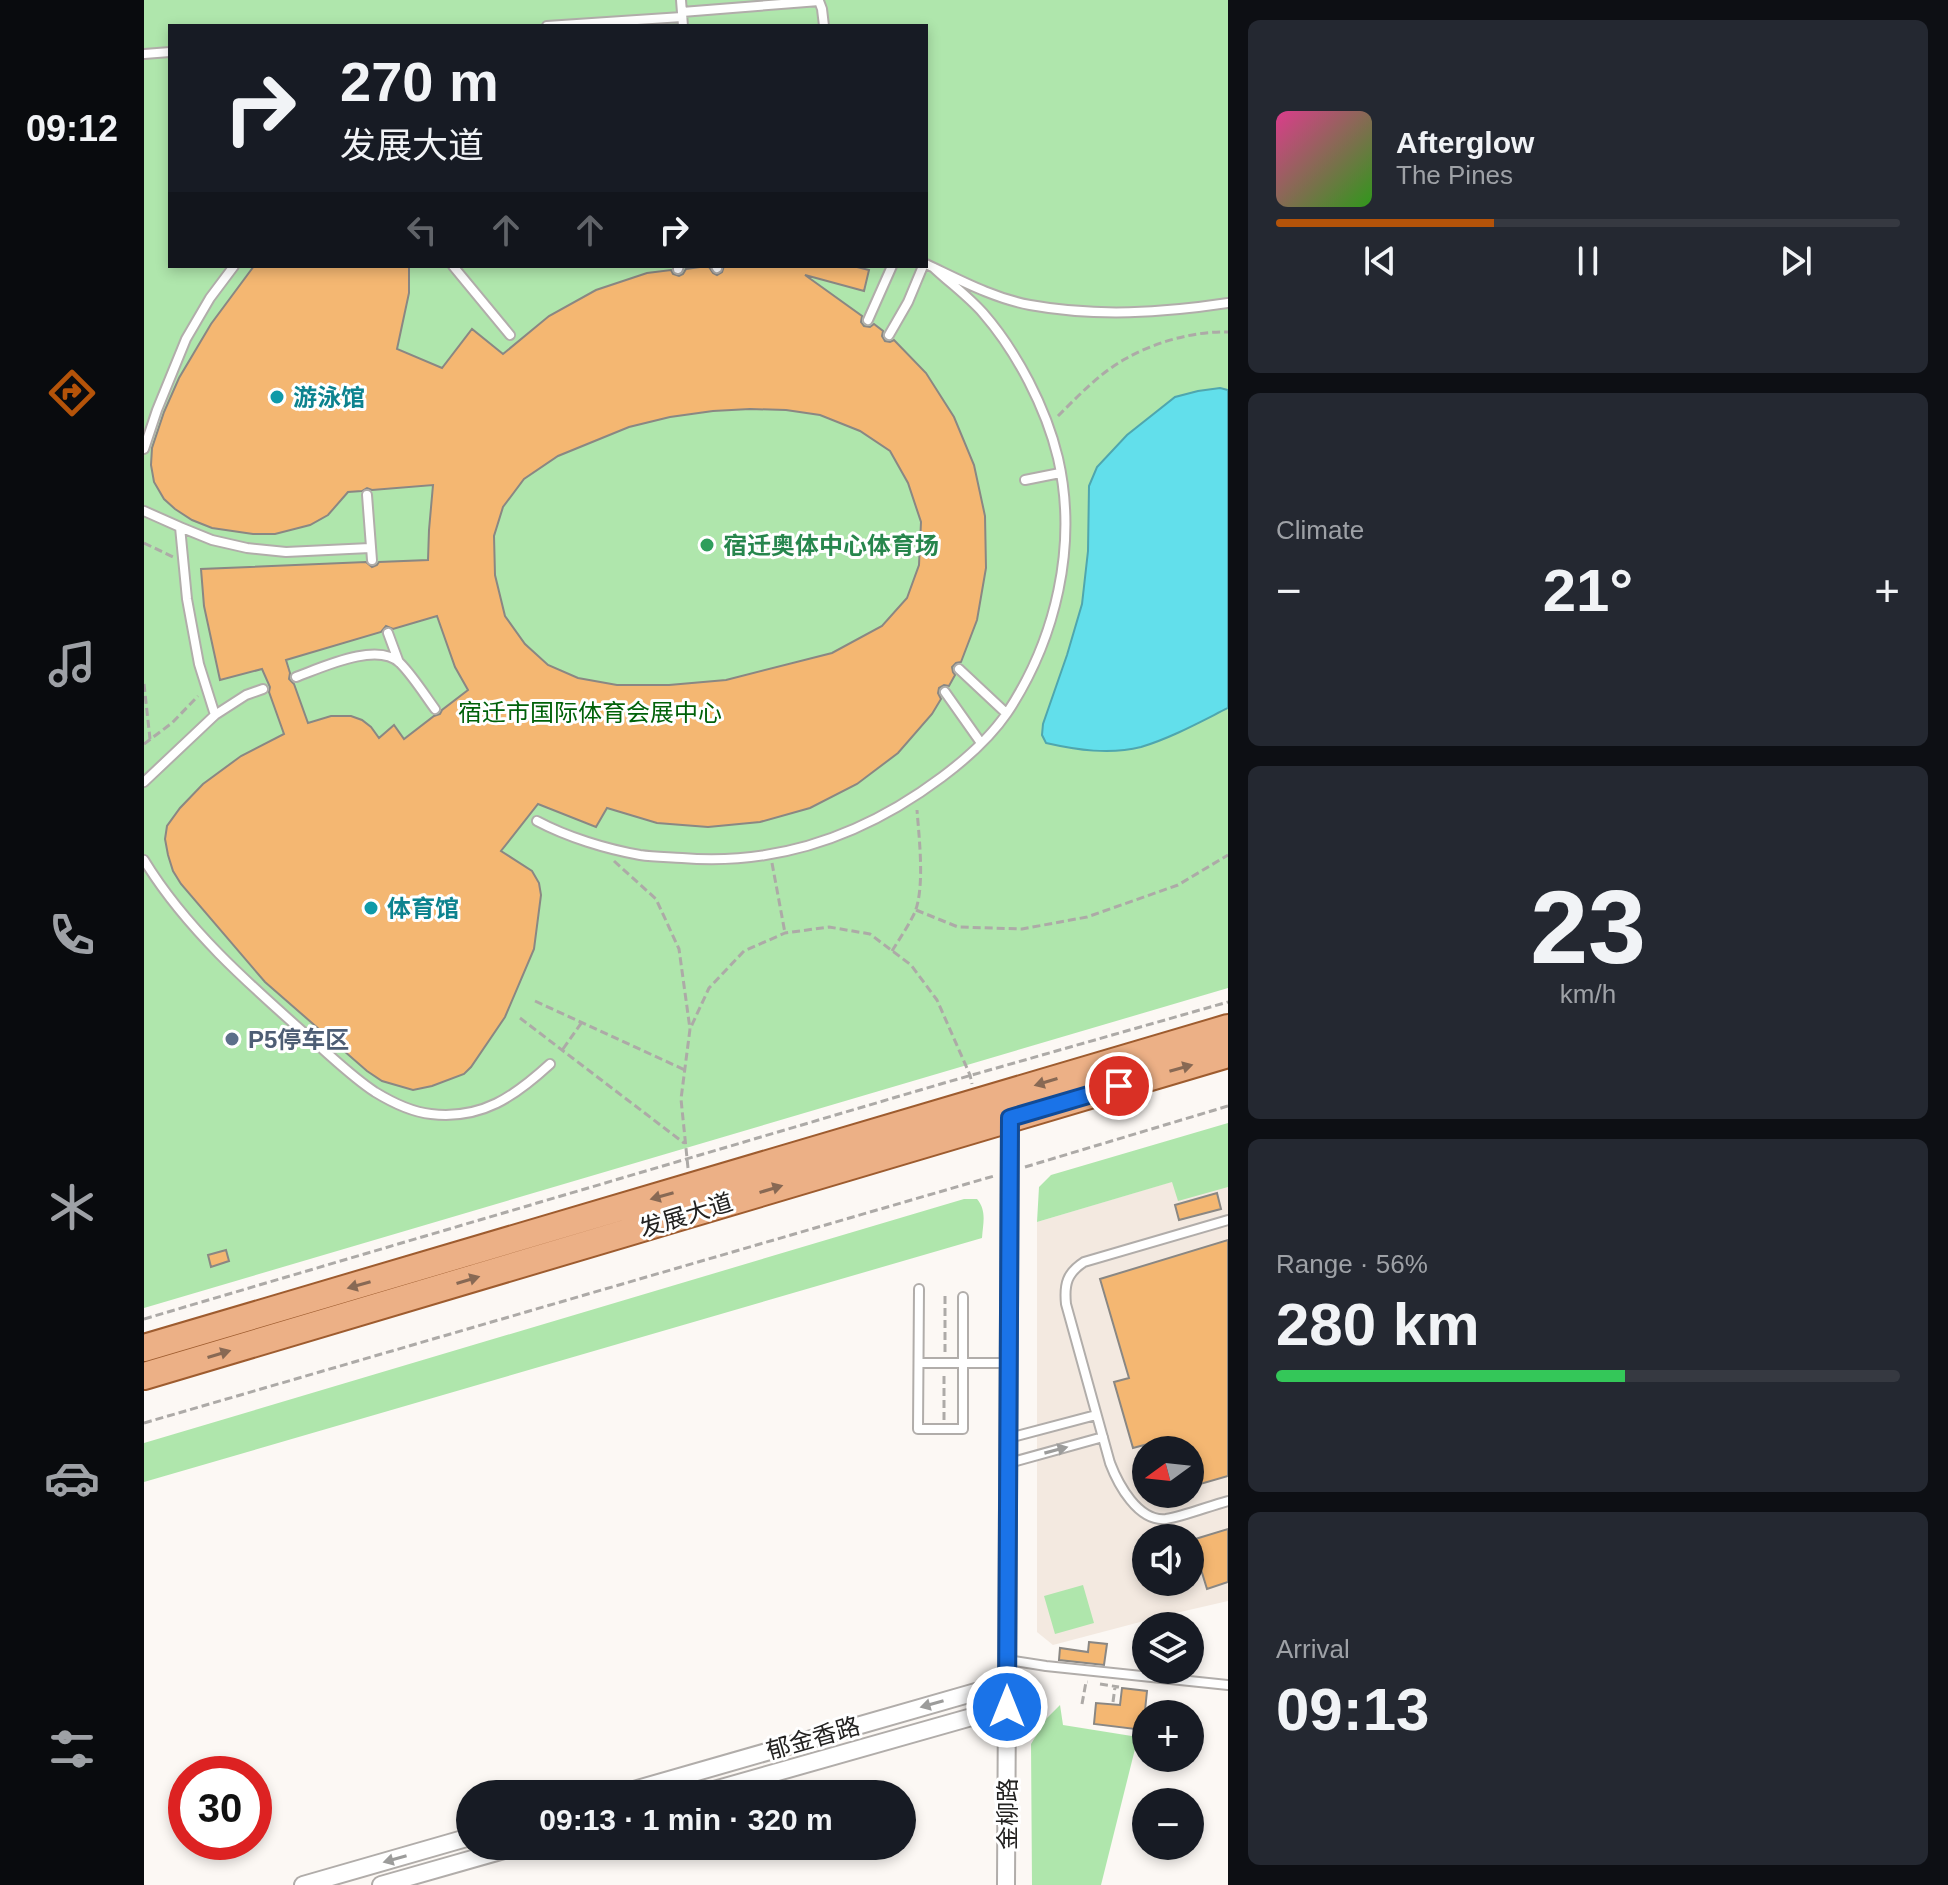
<!DOCTYPE html>
<html lang="en">
<head>
<meta charset="utf-8">
<style>
	:root { --surface:#171b24; --page:#242831; --text:#f1f3f6; --muted:#9ea1a6; --line:#363941; --accent:#b45309 }
	body { margin:0; font-family:Arial,"Noto Sans SC",sans-serif; background:var(--page); color:var(--text); height:100vh; display:flex; flex-direction:column; font-size:30px; white-space:nowrap }
	* { box-sizing:border-box; margin:0 }
	p { font-size:26px; color:var(--muted) }
	.icon { flex:none; width:44px; height:44px; fill:none; stroke:currentColor; stroke-width:2; stroke-linecap:round; stroke-linejoin:round }
	.map { position:relative; flex:1; overflow:hidden }
	.drawer { display:flex; flex-direction:column; gap:20px; padding:20px; background:#0d0f14; width:720px }
	.drawer>* { flex:none }
	.banner { position:absolute; left:24px; top:24px; width:760px; height:244px; border-radius:0px; box-shadow:0 4px 12px #0003; background:#171b24; color:var(--text); overflow:hidden }
	.needle { width:52px; rotate:255deg }
	.controls { position:absolute; left:988px; top:1436px; display:grid; gap:16px }
	.controls a { display:grid; place-items:center; width:72px; height:72px; border-radius:50%; background:var(--surface); box-shadow:0 4px 12px #0003; font-size:40px }
	.speed { position:absolute; left:24px; top:1756px; display:flex; gap:16px; font-size:40px; font-weight:700; text-align:center }
	.speed>* { display:grid; place-content:center; width:104px; height:104px; border-radius:50%; background:var(--surface); box-shadow:0 4px 12px #0003; line-height:1 }
	.speed .limit { border:12px solid #d22; background:#fff; color:#111 }
	.pin { position:absolute; display:grid; place-items:center; width:68px; height:68px; color:#fff; margin:-34px; border:4px solid #fff; border-radius:50%; box-shadow:0 2px 8px #0007 }
	.me { position:absolute; width:88px; margin:-44px; rotate:0deg; stroke-linejoin:round; filter:drop-shadow(0 0 6px #0008) }
	.turn { display:flex; align-items:center; gap:28px; height:168px; padding:0 40px; font-size:36px }
	.turn .icon { width:104px; height:104px; stroke-width:2.5 }
	.turn b { display:block; font-size:56px; line-height:68px }
	.lanes { display:flex; align-items:center; height:76px; padding:0 40px; background:#0003; justify-content:center; gap:40px; direction:ltr }
	.lanes .off { opacity:.35 }
	.big { font-size:60px; font-weight:600; line-height:1.1 }
	.drawer .widget { flex:1; display:flex; flex-direction:column; justify-content:center; gap:12px; min-width:0; padding:0 28px; border-radius:12px; background:var(--page) }
	.drawer .dial { align-items:center; gap:0 }
	.dial b { font-size:104px; line-height:1 }
	.song { display:flex; align-items:center; gap:24px }
	.cover { width:96px; height:96px; border-radius:12px; background:linear-gradient(135deg,hsl(330 70% 55%),hsl(110 70% 35%)) }
	.played { height:8px; border-radius:4px; background:linear-gradient(90deg,var(--accent) 35%,var(--line) 35%) }
	.keys { display:flex; justify-content:space-around; direction:ltr }
	.heat { display:flex; justify-content:space-between; align-items:center; font-size:44px; direction:ltr }
	.charge { height:12px; border-radius:6px; background:linear-gradient(90deg,#34c759 56%,var(--line) 0) }
	.trip { position:absolute; left:312px; top:1780px; width:460px; height:80px; border-radius:40px; background:var(--surface); box-shadow:0 4px 12px #0003; font-weight:600; line-height:80px; text-align:center }
	main { display:flex; flex:1; min-height:0 }
	.menu { display:flex; flex-direction:column; width:144px; justify-content:space-around; align-items:center; background:#090b0e; color:var(--muted) }
	.menu .icon { width:56px; height:56px }
	.menu .on { color:var(--accent) }
	.menu b { font-size:36px; color:var(--text) }
	.map>svg:first-child { display:block }
	.built { fill:#f3e9e0; fill-rule:evenodd }
	.green { fill:#afe6ac; fill-rule:evenodd }
	.water { fill:#62dfeb; stroke:#4fa6ae; stroke-width:2 }
	.building { fill:#f4b772; stroke:#8a8783; stroke-width:2; fill-rule:evenodd }
	.lines { fill:none; stroke-linecap:round; stroke-linejoin:round }
	.service-casing { stroke:#b1adaa; stroke-width:12 }
	.minor-casing { stroke:#b1adaa; stroke-width:20 }
	.primary-casing { stroke:#9e5c2f; stroke-width:30 }
	.path { stroke:#adaaa7; stroke-width:3; stroke-dasharray:8 4; stroke-linecap:butt }
	.service { stroke:#fff; stroke-width:8 }
	.minor { stroke:#fff; stroke-width:16 }
	.primary { stroke:#ecb086; stroke-width:26 }
	.oneway { fill:#886954 }
	.oneway2 { fill:#9c9c9b }
	.route-casing { stroke:#114b97; stroke-width:20 }
	.route { stroke:#1a73e8; stroke-width:14 }
	.culture-dot { fill:#0f9aa8; stroke:#fff; stroke-width:3 }
	.leisure-dot { fill:#2e9e5b; stroke:#fff; stroke-width:3 }
	.service-dot { fill:#5c6f8a; stroke:#fff; stroke-width:3 }
	.labels { text-anchor:middle; dominant-baseline:central; stroke-width:6; stroke-linejoin:round; paint-order:stroke }
	.culture-label { font-size:24px; font-weight:bold; fill:#0d838f; stroke:#fff; text-anchor:start }
	.leisure-label { font-size:24px; font-weight:bold; fill:#27864d; stroke:#fff; text-anchor:start }
	.park-label { font-size:24px; fill:#006109; stroke:#fff }
	.service-label { font-size:24px; font-weight:bold; fill:#4e5e75; stroke:#fff; text-anchor:start }
	.street-label { font-size:24px; fill:#232221; stroke:#fff }
</style>
</head>
<body>
<main>
<nav class="menu">
<b>09:12</b>
<svg class="icon on" aria-label="directions" viewBox="0 0 24 24"><path d="M12 3l9 9-9 9-9-9zM9 14v-3h6M13 9l2 2-2 2"/></svg>
<svg class="icon" aria-label="music" viewBox="0 0 24 24"><path d="M9 18V5l10-2v13"/><circle cx="6" cy="18" r="3"/><circle cx="16" cy="16" r="3"/></svg>
<svg class="icon" aria-label="phone" viewBox="0 0 24 24"><path d="M5 4h4l2 5-3 2q2 4 5 5l2-3 5 2v4C11 20 4 13 5 4z"/></svg>
<svg class="icon" aria-label="climate" viewBox="0 0 24 24"><path d="M12 3v18M4 7l16 10M4 17L20 7"/></svg>
<svg class="icon" aria-label="car" viewBox="0 0 24 24"><path d="M5 17H2v-5l4-1 3-4h7l3 4 3 1v5h-3M9 17h6M6 11h13"/><circle cx="7" cy="17" r="2"/><circle cx="17" cy="17" r="2"/></svg>
<svg class="icon" aria-label="filters" viewBox="0 0 24 24"><path d="M4 7h16M4 17h16"/><circle cx="9" cy="7" r="2"/><circle cx="15" cy="17" r="2"/></svg>
</nav>
<div class="map">
<svg width="1084" height="1885" viewBox="0 0 1084 1885">
	<rect width="100%" height="100%" fill="#fcf8f4"/>
	<path class="built" d="M1084 1165V1601L1019 1616 909 1645 893 1632V1222ZM1002 1450H1046V1494H1002ZM1002 1538H1046V1582H1002Z"/>
	<path class="green" d="M0 0H1084V988L0 1308ZM26 26H782V266H26Z
		M1084 1123V1187L1034 1201 1028 1182 893 1222 895 1187 907 1175Z
		M820 1199H833C843 1211 839 1223 838 1238L0 1482V1443Z
		M939 1585 950 1623 911 1634 900 1596Z
		M916 1705 919 1725 994 1737 957 1885H888L887 1744 903 1718Z"/>
	<path class="water" d="M1076 388 1084 390V708C1056 722 1027 738 997 747 966 755 933 750 902 743L898 735 899 724 923 655 938 604 944 551 945 486 953 467 983 435 1031 397 1054 391Z"/>
	<path class="building" d="M110 266H265V293L253 349 298 368 328 329 359 354 405 316 452 290 503 273 527 270 529 274 535 276 539 274 542 269 556 267H565L569 273 573 275 578 272 580 266H709L725 270 720 291 661 275 718 316 717 322 720 326 726 327 730 324 739 331 738 336 741 341 746 342 750 340 782 373 810 417 830 465 841 516 842 568 833 620 817 662 812 663 808 667 809 672 811 675 805 686 800 685 795 688 794 693 797 699 788 714 754 753 713 784 666 808 616 822 564 827 513 823 463 808 452 827 394 804 357 851 388 871 395 883 397 895 390 949 361 1017 327 1067 320 1074 288 1086 269 1090 238 1081 223 1071 121 982 37 884 29 871 24 855 21 839 23 826 36 808 59 784 97 756 140 734 125 692 126 687 118 669 76 680 60 606 57 569 222 562 228 567 233 565 235 562 284 560 285 530 289 485 228 490 223 488 218 491 204 492 184 515 166 525 131 534H109L68 528 48 520 31 509 20 499 10 482 7 465 8 448 20 412 35 378 67 324ZM606 409 642 410 676 415 716 431 746 451 764 483 777 522 775 565 763 598 738 626 688 653 582 680 525 685H473L434 678 404 665 381 644 361 616 351 575 350 536 359 507 380 479 414 456 485 427 526 417 569 411ZM293 616 311 667 324 690 298 710 296 714 290 716 260 739 250 725 235 738 227 727 218 720 207 716H187L164 723 150 684 145 679 146 673 142 660 237 632 242 626 249 629Z
		M1073 1193 1077 1209 1035 1220 1031 1205Z
		M1084 1240V1476L1046 1487V1450H1006L1004 1444 989 1448 970 1382 985 1378 956 1279Z
		M82 1250 85 1261 67 1267 64 1255Z
		M1084 1529V1582L1063 1589 1048 1540Z
		M945 1642 963 1644 960 1665 915 1660 916 1648 944 1652Z
		M978 1688 1003 1691 999 1730 950 1724 952 1703 976 1705Z"/>
	<g class="lines">
		<g class="service-casing">
			<path id="service" d="M537 0 539 26
				M538 12 675 1 678 9 680 26
				M403 26 538 17
				M0 54 26 52
				M782 264C816 280 849 298 886 305 952 317 1018 313 1084 303
				M309 266 366 335
				M572 266 573 268
				M534 269 535 266
				M724 320 748 266
				M745 335 764 302 779 266
				M0 449 13 410 42 339 66 298 90 266
				M881 480 916 473
				M223 495 228 560
				M0 511 36 527 43 599 55 664 71 715 0 782
				M36 527 68 540 103 548 142 552 226 548
				M244 633 254 660
				M815 669 862 713
				M152 677C177 668 233 641 256 663 269 676 280 694 291 709
				M801 692 837 743
				M71 715 102 695 119 689
				M393 821C423 837 462 849 496 855 510 857 524 857 538 858 635 866 722 834 798 777 822 759 846 738 863 713 912 639 934 545 914 458 902 408 873 352 839 313 825 297 806 283 790 268
				M0 860C42 929 106 985 166 1038 187 1056 208 1077 231 1092 249 1103 267 1112 287 1114 338 1120 371 1096 406 1064
				M1084 1220 940 1262C923 1273 920 1284 922 1304L966 1463C974 1484 994 1522 1022 1519 1041 1516 1065 1506 1084 1501
				M775 1289 774 1429H819V1297
				M775 1363H864
				M865 1438 952 1415
				M865 1463 959 1437
				M864 1660 902 1666 1084 1685"/>
		</g>
		<g class="minor-casing">
			<path id="minor" d="M476 1794 863 1683
				M556 1794 863 1707
				M159 1885 326 1837
				M237 1885 374 1846
				M862 1885 866 1118"/>
		</g>
		<g class="primary-casing">
			<path id="primary" d="M0 1348 1084 1028
				M0 1376 1084 1054"/>
		</g>
		<path class="path" d="M914 416C934 396 956 373 981 359 1011 342 1050 331 1084 332
			M0 543 29 557
			M0 684 6 739
			M0 744 28 723 54 696
			M470 861 512 899 535 949 546 1029
			M628 863 641 933
			M772 910 814 927 878 929 943 917 1034 885 1084 855
			M748 951C756 938 765 925 771 912 781 886 775 837 773 810
			M391 1001 541 1070
			M376 1018 540 1143
			M419 1049 438 1022
			M881 1167 1084 1106
			M544 1168 537 1099 546 1029 565 988 600 951 641 933 685 927 726 934 767 965 793 1000 826 1075 828 1084
			M0 1319 800 1083 1084 1002
			M801 1352V1296
			M800 1420V1372
			M0 1423 850 1176
			M956 1684 975 1687
			M969 1702 971 1687
			M938 1704 942 1682H944"/>
		<use href="#service" class="service"/>
		<use href="#minor" class="minor"/>
		<use href="#primary" class="primary"/>
	</g>
	<defs><path id="oneway-solid" d="M-6-.8H1V-3.2L6.5 0L1 3.2V.8H-6Z" transform="scale(2)"/></defs>
	<g class="oneway">
		<use href="#oneway-solid" transform="translate(1037 1068) rotate(-16)"/>
		<use href="#oneway-solid" transform="translate(902 1082) rotate(163)"/>
		<use href="#oneway-solid" transform="translate(627 1189) rotate(-17)"/>
		<use href="#oneway-solid" transform="translate(518 1196) rotate(164)"/>
		<use href="#oneway-solid" transform="translate(324 1280) rotate(-17)"/>
		<use href="#oneway-solid" transform="translate(215 1285) rotate(164)"/>
		<use href="#oneway-solid" transform="translate(75 1354) rotate(-17)"/>
	</g>
	<g class="oneway2">
		<use href="#oneway-solid" transform="translate(912 1450) rotate(-15)"/>
		<use href="#oneway-solid" transform="translate(788 1704) rotate(164)"/>
		<use href="#oneway-solid" transform="translate(251 1859) rotate(164)"/>
	</g>
	<g class="lines">
		<g class="route-casing">
			<path id="route" d="M863 1707 866 1118 975 1086"/>
		</g>
		<use href="#route" class="route"/>
	</g>
	<g class="culture-dot">
		<circle cx="133" cy="397" r="8"/>
		<circle cx="227" cy="908" r="8"/>
	</g>
	<circle class="leisure-dot" cx="563" cy="545" r="8"/>
	<circle class="service-dot" cx="88" cy="1039" r="8"/>
	<g class="labels">
		<g class="culture-label">
			<text x="149" y="397">游泳馆</text>
			<text x="243" y="908">体育馆</text>
		</g>
		<g class="leisure-label">
			<text x="579" y="545">宿迁奥体中心体育场</text>
		</g>
		<g class="park-label">
			<text x="446" y="712">宿迁市国际体育会展中心</text>
		</g>
		<g class="service-label">
			<text x="104" y="1039">P5停车区</text>
		</g>
		<g class="street-label">
			<text transform="translate(542 1215) rotate(-17)">发展大道</text>
			<text transform="translate(669 1738) rotate(-16)">郁金香路</text>
			<text transform="translate(863 1814) rotate(-90)">金柳路</text>
		</g>
	</g>
</svg>
<div class="controls">
<a><svg class="needle" viewBox="-14 -14 28 28"><path d="M0-13l5 13h-10z" fill="#e53935"/><path d="M0 13l5-13h-10z" fill="#9ea1a6"/></svg></a>
<a><svg class="icon" aria-label="sound" viewBox="0 0 24 24"><path d="M4 9h4l5-4v14l-5-4H4zM17 9q2 3 0 6"/></svg></a>
<a><svg class="icon" aria-label="layers" viewBox="0 0 24 24"><path d="M12 4l9 5-9 5-9-5zM3 14l9 5 9-5"/></svg></a>
<a>+</a>
<a>−</a>
</div>
<div class="speed"><div class="limit">30</div></div>
<div class="pin" style="left:975px;top:1086px;background:#d93025"><svg class="icon" aria-label="arrive" viewBox="0 0 24 24"><path d="M6 21V4h12l-3 4 3 4H6"/></svg></div>
<svg class="me" style="left:863px;top:1707px" viewBox="-20 -20 40 40"><circle r="17" fill="#1a73e8" stroke="#fff" stroke-width="3"/><path d="M0-11L8 9 0 5-8 9z" fill="#fff"/></svg>
<div class="trip">09:13 · 1 min · 320 m</div>
<div class="banner">
<div class="turn"><svg class="icon" aria-label="right" viewBox="0 0 24 24"><path d="M7 20v-9h11M14 6l5 5-5 5"/></svg><div><b>270 m</b>发展大道</div></div>
<div class="lanes"><svg class="icon off" aria-label="left" viewBox="0 0 24 24"><path d="M17 20v-9H6M10 6l-5 5 5 5"/></svg><svg class="icon off" aria-label="ahead" viewBox="0 0 24 24"><path d="M12 20V5M6 11l6-6 6 6"/></svg><svg class="icon off" aria-label="ahead" viewBox="0 0 24 24"><path d="M12 20V5M6 11l6-6 6 6"/></svg><svg class="icon" aria-label="right" viewBox="0 0 24 24"><path d="M7 20v-9h11M14 6l5 5-5 5"/></svg></div>
</div>
</div>
<section class="drawer">
<div class="widget">
<div class="song"><i class="cover"></i><div><b>Afterglow</b><p>The Pines</p></div></div>
<div class="played"></div>
<div class="keys"><svg class="icon" aria-label="previous" viewBox="0 0 24 24"><path d="M18 5L8 12l10 7zM5 5v14"/></svg><svg class="icon" aria-label="pause" viewBox="0 0 24 24"><path d="M8 5v14M16 5v14"/></svg><svg class="icon" aria-label="next" viewBox="0 0 24 24"><path d="M6 5l10 7-10 7zM19 5v14"/></svg></div>
</div>
<div class="widget"><p>Climate</p>
<div class="heat"><a>−</a><b class="big">21°</b><a>+</a></div>
</div>
<div class="widget dial"><b>23</b><p>km/h</p></div>
<div class="widget"><p>Range · 56%</p><b class="big">280 km</b><div class="charge"></div></div>
<div class="widget"><p>Arrival</p><b class="big">09:13</b></div>
</section>
</main>
</body>
</html>
